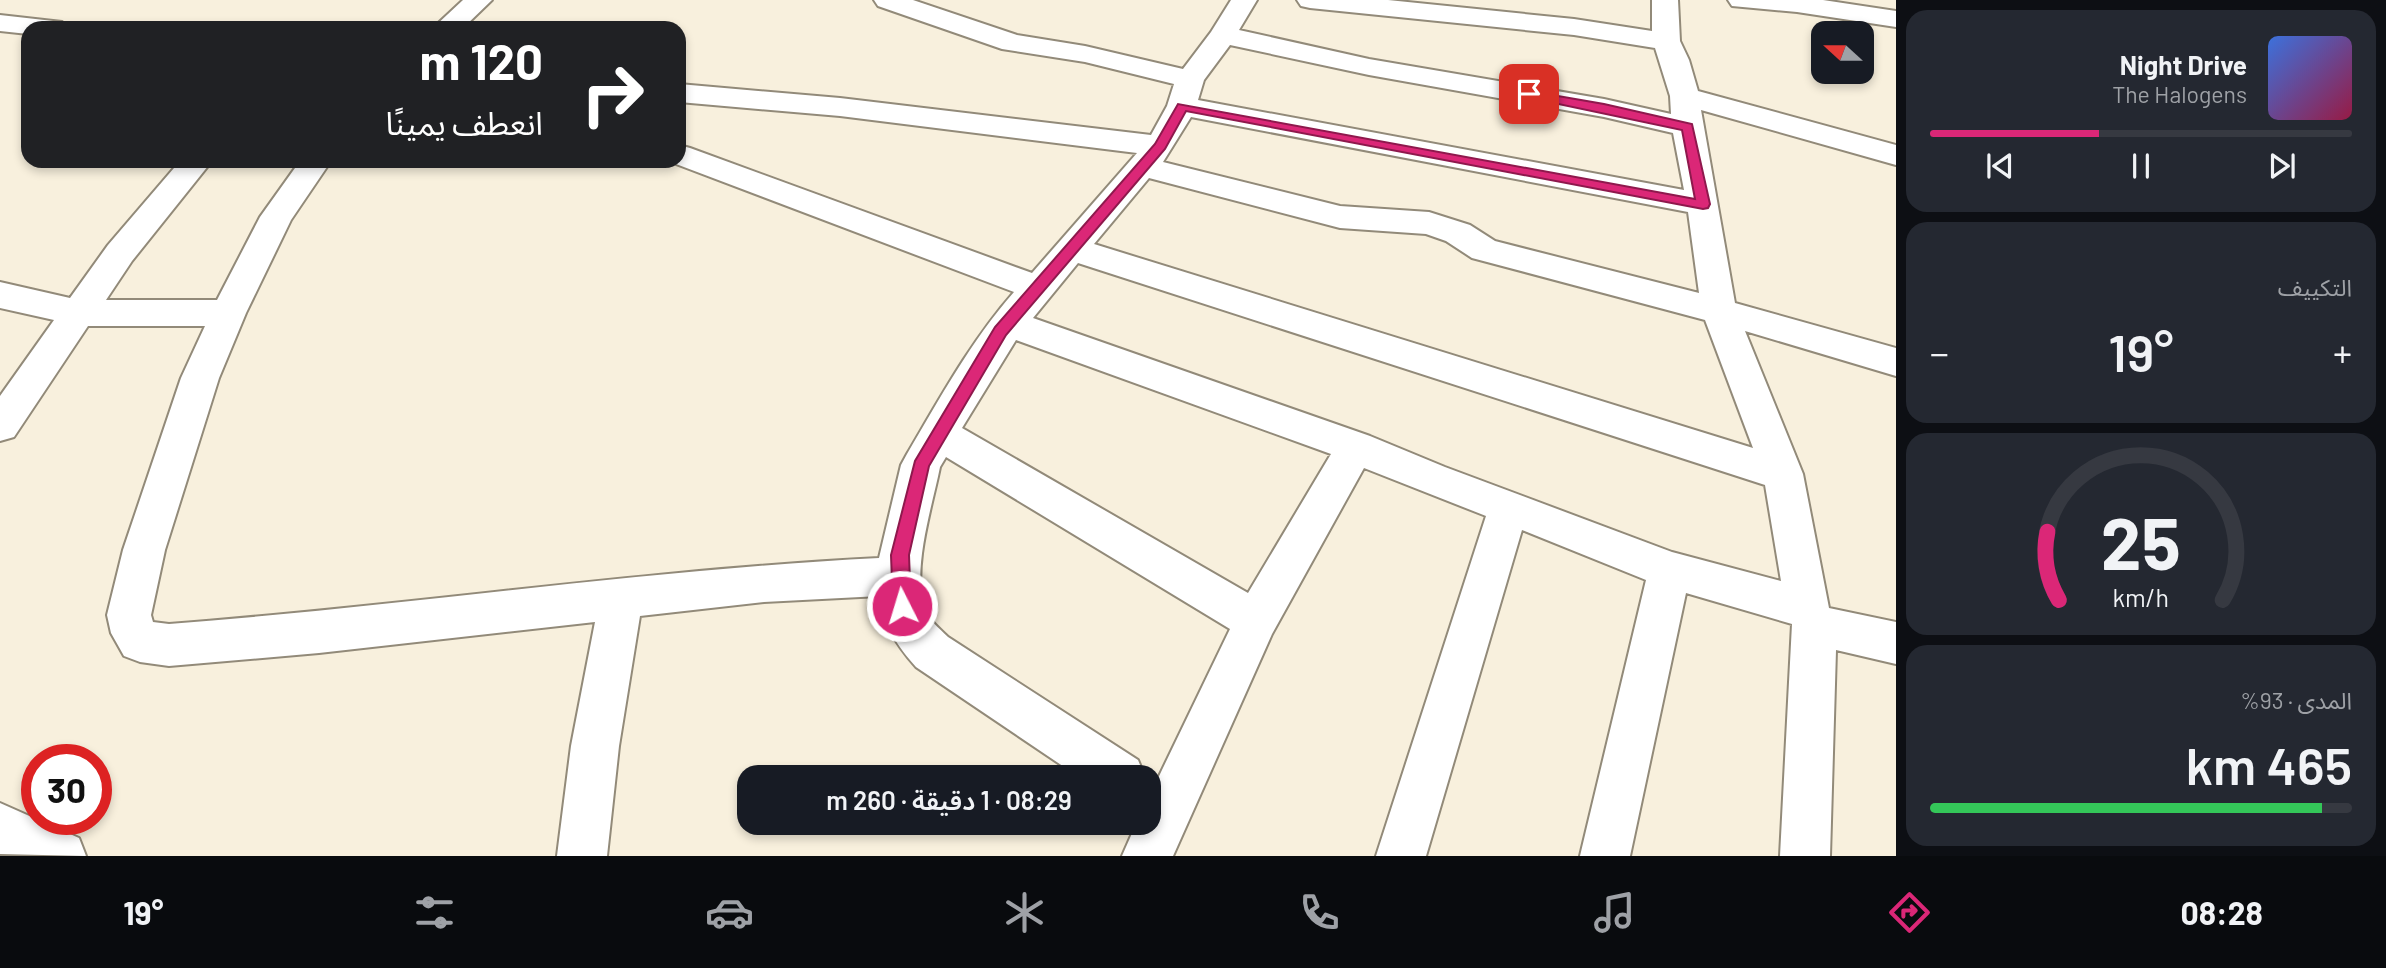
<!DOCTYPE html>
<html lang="ar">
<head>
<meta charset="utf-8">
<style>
	:root { --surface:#171b24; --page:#242831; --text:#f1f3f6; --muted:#9ea1a6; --line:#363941; --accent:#db2777 }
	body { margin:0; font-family:Barlow,"Noto Sans Arabic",sans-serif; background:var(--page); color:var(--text); direction:rtl; height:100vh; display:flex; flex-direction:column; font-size:26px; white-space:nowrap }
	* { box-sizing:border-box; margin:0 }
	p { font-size:23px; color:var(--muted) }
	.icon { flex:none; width:38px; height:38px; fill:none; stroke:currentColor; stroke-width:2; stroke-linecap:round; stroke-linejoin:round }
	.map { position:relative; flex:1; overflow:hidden; direction:ltr }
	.panel { display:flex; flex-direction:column; gap:10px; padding:10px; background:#0d0f14; width:490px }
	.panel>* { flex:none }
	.top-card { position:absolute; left:21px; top:21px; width:665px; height:147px; border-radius:21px; box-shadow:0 4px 10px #0003; direction:rtl; background:#202124; color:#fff; overflow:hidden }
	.needle { width:46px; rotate:291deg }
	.tools { position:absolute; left:1811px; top:21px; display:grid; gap:14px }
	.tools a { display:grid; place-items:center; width:63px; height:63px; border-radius:14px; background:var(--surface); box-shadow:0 4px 10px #0003; font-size:35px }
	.speed { position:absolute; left:21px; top:744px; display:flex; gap:14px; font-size:35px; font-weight:700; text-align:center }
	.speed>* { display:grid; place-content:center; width:91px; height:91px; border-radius:50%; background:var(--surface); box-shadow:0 4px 10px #0003; line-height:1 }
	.speed .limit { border:10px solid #d22; background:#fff; color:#111 }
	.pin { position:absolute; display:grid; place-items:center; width:60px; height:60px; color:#fff; margin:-30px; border-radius:14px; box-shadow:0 4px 10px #0006 }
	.me { position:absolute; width:77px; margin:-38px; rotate:355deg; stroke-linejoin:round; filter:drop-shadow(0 0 5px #0008) }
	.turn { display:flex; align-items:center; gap:24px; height:147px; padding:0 28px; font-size:32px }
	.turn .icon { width:91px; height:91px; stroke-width:2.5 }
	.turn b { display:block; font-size:49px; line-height:60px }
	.big { font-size:52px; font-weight:600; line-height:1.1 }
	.panel .widget { flex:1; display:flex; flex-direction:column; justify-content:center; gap:10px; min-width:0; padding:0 24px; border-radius:21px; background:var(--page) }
	.panel .dial { align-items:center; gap:0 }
	.dial svg { height:182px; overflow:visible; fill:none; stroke:var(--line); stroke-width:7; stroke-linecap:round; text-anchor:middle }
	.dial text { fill:var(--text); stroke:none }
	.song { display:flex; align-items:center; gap:21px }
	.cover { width:84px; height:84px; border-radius:10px; background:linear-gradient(135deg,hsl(220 70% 55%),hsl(340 70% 35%)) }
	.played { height:7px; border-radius:4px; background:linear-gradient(90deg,var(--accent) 40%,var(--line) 40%) }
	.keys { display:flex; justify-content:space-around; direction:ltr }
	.heat { display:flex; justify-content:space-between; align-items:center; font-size:38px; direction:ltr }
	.charge { height:10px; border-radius:5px; background:linear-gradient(90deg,#34c759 93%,var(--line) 0) }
	.trip { position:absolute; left:737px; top:765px; width:424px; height:70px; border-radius:21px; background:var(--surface); box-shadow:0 4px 10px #0003; font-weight:600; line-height:70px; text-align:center; direction:rtl }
	.dock { display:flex; height:112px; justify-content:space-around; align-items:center; background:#090b0e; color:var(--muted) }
	.dock .icon { width:49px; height:49px }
	.dock .on { color:var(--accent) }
	.dock b { font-size:32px; color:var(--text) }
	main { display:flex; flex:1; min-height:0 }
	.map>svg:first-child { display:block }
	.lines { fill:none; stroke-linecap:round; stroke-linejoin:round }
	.street-casing { stroke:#928a79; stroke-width:4 }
	.street { fill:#fff; fill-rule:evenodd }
	.route { fill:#db2777; stroke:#8e194d; stroke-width:2 }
</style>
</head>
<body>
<main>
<section class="panel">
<div class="widget">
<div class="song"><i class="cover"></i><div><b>Night Drive</b><p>The Halogens</p></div></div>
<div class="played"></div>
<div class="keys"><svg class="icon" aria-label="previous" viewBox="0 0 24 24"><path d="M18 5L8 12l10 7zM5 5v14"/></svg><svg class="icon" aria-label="pause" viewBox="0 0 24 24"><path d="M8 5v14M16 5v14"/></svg><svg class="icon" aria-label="next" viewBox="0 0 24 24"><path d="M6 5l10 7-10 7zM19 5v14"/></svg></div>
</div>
<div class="widget"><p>التكييف</p>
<div class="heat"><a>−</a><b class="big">19°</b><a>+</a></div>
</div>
<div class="widget dial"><svg viewBox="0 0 100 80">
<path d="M14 69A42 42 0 1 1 86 69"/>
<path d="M14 69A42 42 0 0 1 9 39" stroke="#db2777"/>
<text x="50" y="56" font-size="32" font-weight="700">25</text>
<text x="50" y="72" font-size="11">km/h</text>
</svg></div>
<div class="widget"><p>المدى · 93%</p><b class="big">465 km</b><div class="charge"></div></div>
</section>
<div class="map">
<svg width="1896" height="856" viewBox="0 0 1896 856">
	<rect width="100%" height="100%" fill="#f8f0dd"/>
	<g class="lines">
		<g class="street-casing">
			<path id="street" d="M463 0H492L463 28H433Z
				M874 0H913L1017 35 1085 46 1183 69 1211 32 1231 0H1257L1239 30 1369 59 1604 99 1671 114 1670 96 1655 48 1574 35 1310 8 1301 6 1297 0H1388L1574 19 1652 31V0H1678L1680 41 1689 60 1698 91 1896 145V165L1701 110 1735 303 1896 348V376L1745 331 1803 474 1829 608 1896 622V664L1836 650 1830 856H1780L1792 624 1686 593 1630 856H1580L1646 580 1522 530 1426 856H1376L1486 516 1364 468 1272 634 1173 856H1122L1137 822H1148V799L1230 629 946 457 940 467C932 507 912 568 924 607 928 620 939 628 948 637L1138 760 1145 777H1079L916 667C899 648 881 623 880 596L764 602 640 616 619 746 607 856H557L571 746 595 622 319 653 169 666 140 662 124 656 111 633 107 615 123 550 181 378 205 326H88L14 437 0 441V396L54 320 0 308V282L70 298 108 245 180 161H212L132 261 106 300H217L260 217 300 161H331L291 220 246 313 219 378 165 550 151 615 153 622 169 624C407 606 641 570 879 558L901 465 907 454C940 398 971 341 1014 292L668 161H679V145L690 148 1032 273 1137 153 840 116 679 102V84L840 98 1151 135 1167 106 1174 84 1085 62 1002 49 878 6ZM1230 45 1369 75 1604 117 1673 133 1684 190 1198 100 1204 80ZM1191 117 1688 212 1699 293 1495 241 1470 225 1429 212 1340 206 1163 162ZM1149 178 1340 228 1426 234 1446 241 1472 258 1705 320 1753 448 1094 244ZM1078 263 1765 485 1781 581 1672 552 1445 467 1370 436 1033 318ZM1016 340 1331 454 1248 593 962 428Z
				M1728 0H1823L1896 11V27L1797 12 1732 6Z
				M0 15 62 22 66 28H28V34L0 31Z
				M0 803 79 838 86 856 0 854Z"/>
		</g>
		<use href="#street" class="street"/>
	</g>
	<path class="route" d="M1529 91 1604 104 1692 124 1710 204 1708 208 1703 209 1186 111 1165 149 1006 335 929 466 909 555 911 606 909 612 902 614 896 612 893 606 891 555 915 461 995 327 1155 144 1178 104 1695 199 1682 130 1525 97V92Z"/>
</svg>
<div class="tools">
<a><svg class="needle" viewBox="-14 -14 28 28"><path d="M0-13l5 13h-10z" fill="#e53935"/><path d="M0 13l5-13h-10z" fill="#9ea1a6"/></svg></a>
</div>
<div class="speed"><div class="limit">30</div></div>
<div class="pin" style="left:1529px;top:94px;background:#d93025"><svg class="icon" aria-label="arrive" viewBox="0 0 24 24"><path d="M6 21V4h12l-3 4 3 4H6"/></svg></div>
<svg class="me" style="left:902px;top:606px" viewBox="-20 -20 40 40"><circle r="17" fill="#db2777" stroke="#fff" stroke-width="3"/><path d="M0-11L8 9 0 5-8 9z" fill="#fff"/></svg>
<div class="trip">08:29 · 1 دقيقة · 260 m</div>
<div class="top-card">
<div class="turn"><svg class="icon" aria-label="right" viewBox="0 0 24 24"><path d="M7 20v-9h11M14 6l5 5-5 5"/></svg><div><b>120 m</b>انعطف يمينًا</div></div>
</div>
</div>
</main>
<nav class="dock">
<b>08:28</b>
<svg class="icon on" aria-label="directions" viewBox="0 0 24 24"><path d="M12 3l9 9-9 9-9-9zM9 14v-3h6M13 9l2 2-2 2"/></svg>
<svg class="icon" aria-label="music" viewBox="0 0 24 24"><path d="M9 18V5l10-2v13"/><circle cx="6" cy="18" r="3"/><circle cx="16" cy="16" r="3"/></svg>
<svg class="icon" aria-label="phone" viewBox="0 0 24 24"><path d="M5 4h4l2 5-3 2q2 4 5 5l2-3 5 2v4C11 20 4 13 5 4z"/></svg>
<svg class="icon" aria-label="climate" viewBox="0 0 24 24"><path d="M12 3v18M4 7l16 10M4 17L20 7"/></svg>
<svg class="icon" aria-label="car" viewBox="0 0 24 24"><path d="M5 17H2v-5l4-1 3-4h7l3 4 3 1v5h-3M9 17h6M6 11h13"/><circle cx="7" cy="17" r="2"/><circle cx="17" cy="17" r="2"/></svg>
<svg class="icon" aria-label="filters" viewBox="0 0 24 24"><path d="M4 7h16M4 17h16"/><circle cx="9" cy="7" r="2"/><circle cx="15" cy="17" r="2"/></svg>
<b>19°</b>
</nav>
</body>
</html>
